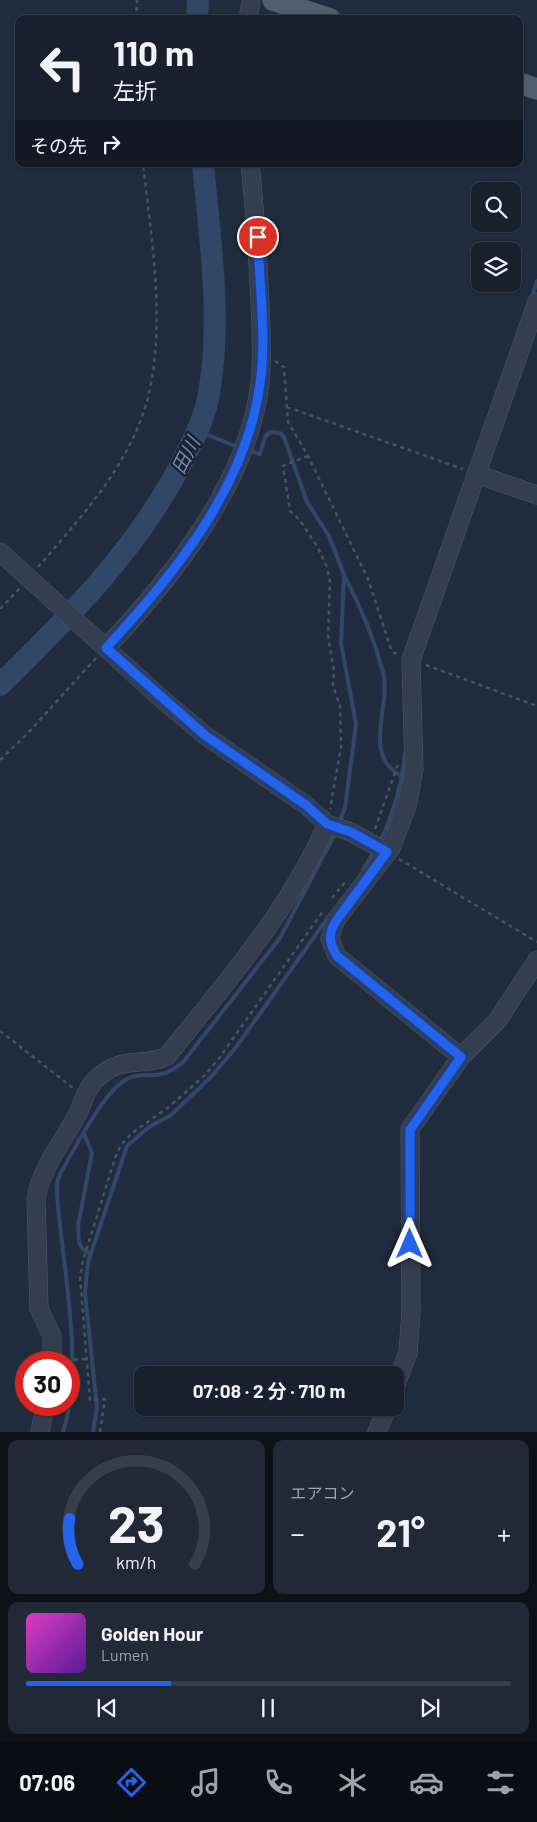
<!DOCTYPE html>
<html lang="ja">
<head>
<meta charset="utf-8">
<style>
	:root { --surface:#18202e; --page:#212836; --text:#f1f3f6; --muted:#9fa3aa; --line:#363e4a; --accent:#2563eb }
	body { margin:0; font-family:Barlow,"Noto Sans JP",sans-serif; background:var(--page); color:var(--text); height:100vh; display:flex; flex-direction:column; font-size:19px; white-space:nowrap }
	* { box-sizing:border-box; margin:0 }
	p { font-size:16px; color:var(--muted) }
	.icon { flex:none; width:28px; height:28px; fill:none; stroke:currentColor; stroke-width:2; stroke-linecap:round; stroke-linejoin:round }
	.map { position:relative; height:1432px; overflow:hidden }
	.panel { display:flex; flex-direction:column; gap:8px; padding:8px; background:#0d1219; flex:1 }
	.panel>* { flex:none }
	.hud { position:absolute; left:15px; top:15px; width:508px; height:152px; border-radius:10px; box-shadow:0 1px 4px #0004,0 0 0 1px var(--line); background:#18202e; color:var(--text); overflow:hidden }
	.tools { position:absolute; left:471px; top:182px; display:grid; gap:10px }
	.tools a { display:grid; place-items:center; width:50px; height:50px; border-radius:10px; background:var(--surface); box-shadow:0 1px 4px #0004,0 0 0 1px var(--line); font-size:25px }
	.speed { position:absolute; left:15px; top:1351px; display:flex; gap:10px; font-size:25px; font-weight:700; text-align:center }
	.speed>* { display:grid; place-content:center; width:65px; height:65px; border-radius:50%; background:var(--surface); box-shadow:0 1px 4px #0004,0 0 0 1px var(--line); line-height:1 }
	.speed .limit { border:8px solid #d22; background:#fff; color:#111 }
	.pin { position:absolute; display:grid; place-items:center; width:42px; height:42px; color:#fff; margin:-21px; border:2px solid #fff; border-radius:50%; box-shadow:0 1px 5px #0007 }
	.me { position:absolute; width:55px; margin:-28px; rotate:0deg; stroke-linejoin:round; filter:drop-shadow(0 0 4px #0008) }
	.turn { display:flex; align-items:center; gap:18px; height:105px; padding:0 15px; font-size:22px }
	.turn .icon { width:65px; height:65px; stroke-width:2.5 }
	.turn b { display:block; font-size:35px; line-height:42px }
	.then { display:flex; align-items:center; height:48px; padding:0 15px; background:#0003; gap:10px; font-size:19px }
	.big { font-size:38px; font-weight:700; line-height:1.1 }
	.panel .tile { flex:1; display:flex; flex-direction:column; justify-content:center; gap:8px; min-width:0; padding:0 18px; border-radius:10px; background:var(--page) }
	.panel .dial { align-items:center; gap:0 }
	.dial svg { height:130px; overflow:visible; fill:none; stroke:var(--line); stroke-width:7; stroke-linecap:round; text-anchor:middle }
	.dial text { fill:var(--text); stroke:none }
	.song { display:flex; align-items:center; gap:15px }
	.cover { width:60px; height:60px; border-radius:8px; background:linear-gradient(135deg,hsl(310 70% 55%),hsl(270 70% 35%)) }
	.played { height:5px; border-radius:2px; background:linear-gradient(90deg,var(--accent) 30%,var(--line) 30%) }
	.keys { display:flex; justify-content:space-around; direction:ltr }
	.heat { display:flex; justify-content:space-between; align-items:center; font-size:28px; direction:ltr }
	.panel .tiles { flex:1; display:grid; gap:8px; grid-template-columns:1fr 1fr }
	.tile:last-child { grid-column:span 2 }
	.trip { position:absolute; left:134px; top:1366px; width:270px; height:50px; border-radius:10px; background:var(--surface); box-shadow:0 1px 4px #0004,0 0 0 1px var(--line); font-weight:700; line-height:50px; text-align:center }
	.tab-bar { display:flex; height:80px; justify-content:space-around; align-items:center; background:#0a0d12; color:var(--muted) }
	.tab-bar .icon { width:35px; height:35px }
	.tab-bar .selected { color:var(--accent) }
	.tab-bar b { font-size:22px; color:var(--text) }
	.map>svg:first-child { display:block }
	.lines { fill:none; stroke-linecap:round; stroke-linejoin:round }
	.stream { stroke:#324667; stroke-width:4 }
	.river { stroke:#324667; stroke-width:22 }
	.minor-casing { stroke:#505868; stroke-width:19 }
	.major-casing { stroke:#3e4756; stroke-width:22 }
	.path { stroke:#40575c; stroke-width:2.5; stroke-dasharray:4 4; stroke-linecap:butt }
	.minor { stroke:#343e4e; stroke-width:18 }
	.major { stroke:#525d6e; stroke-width:21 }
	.route-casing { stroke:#184099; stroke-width:12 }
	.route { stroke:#2563eb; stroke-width:9 }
	.labels { text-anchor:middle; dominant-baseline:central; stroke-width:5; stroke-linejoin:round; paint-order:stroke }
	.water-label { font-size:19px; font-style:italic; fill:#748db4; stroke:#1a2332 }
</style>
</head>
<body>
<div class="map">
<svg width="537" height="1432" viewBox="0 0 537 1432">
	<rect width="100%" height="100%" fill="#202b3e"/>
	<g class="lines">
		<path class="stream" d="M531 300 537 281
			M198 431 238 447
			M247 450 260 454 265 437 270 432 280 433 284 437 307 502 329 536 344 575 341 643 356 724 345 808 339 823
			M345 577C361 607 374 639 383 672 392 707 360 755 403 777
			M380 842C394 813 402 785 405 753
			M363 870 375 850
			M84 1134 92 1153 78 1226 79 1243 83 1249 91 1254
			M63 1432C85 1366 62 1265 57 1194V1182L61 1172C76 1147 103 1092 127 1079 136 1074 144 1076 153 1075 166 1075 175 1069 184 1061L280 938 336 832
			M93 1432 97 1408 85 1293 88 1262 127 1146 149 1127 171 1115 210 1078 237 1046 329 916"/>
		<path class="river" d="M197 19 198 0
			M0 685C69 617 138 549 183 460 194 439 205 417 209 394 222 318 210 239 203 164"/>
		<g class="minor-casing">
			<path id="minor" d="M248 19 251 3
				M476 474 537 495
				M0 552 163 700 206 736 306 805 327 824 351 832 387 852
				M106 648C171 579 249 482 260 383 263 357 261 330 260 304 258 257 255 211 250 164
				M461 1057 337 956 330 939 335 921 391 848 407 806 414 770 411 660 537 302
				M52 1362V1336L39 1309 36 1199C41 1167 63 1142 78 1113 82 1104 85 1094 91 1085 96 1079 104 1072 111 1068 129 1059 149 1065 167 1056 226 983 289 911 327 824
				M395 1387 408 1353 411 1311 410 1129 461 1057 498 1020 537 960
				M40 1432 45 1405
				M377 1432 387 1408"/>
		</g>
		<g class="major-casing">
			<path id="major" d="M273 0 330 19
				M519 83 537 89"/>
		</g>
		<path class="path" d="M136 19 137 0
			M275 361 284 367 288 422 308 456 368 579 392 652 399 655
			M287 407 463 469
			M308 456 283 466 290 511 299 519 317 546 327 567 330 582 328 636 334 671 333 685 340 707 341 747 330 809
			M38 567C76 523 118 478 140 422 170 347 152 243 143 164
			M0 609 20 588
			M426 665 537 706
			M0 760 27 734 97 657
			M375 829 398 764
			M399 859 537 942
			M332 898 346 881
			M0 1031 73 1088
			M66 1360 87 1359
			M100 1432 105 1399 90 1400 80 1277 83 1261 115 1158 121 1145 132 1133 170 1106 205 1075 220 1057 323 911"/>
		<use href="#minor" class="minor"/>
		<use href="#major" class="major"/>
	</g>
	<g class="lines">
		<g class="route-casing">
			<path id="route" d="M258 237C259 284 267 338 260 384 246 487 174 575 106 648L206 736 306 805 327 824 351 832 387 852 336 921C328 934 329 943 337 956L461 1057 410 1130V1244"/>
		</g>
		<use href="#route" class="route"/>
	</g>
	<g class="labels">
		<g class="water-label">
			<text transform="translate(185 455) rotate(-63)">田川</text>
		</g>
	</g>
</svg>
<div class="tools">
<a><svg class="icon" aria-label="search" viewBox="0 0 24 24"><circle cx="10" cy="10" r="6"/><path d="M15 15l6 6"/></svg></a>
<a><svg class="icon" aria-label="layers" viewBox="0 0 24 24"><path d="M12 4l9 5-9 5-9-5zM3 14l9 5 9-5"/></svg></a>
</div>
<div class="speed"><div class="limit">30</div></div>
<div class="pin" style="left:258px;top:237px;background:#d93025"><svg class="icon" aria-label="arrive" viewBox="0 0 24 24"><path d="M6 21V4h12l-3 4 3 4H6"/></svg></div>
<svg class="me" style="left:410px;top:1244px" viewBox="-20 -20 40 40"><path d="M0-17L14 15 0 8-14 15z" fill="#2563eb" stroke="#fff" stroke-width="4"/></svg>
<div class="trip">07:08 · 2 分 · 710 m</div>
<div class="hud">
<div class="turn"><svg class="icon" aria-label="left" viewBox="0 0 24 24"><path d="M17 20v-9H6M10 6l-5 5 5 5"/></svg><div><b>110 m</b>左折</div></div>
<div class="then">その先<svg class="icon" aria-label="right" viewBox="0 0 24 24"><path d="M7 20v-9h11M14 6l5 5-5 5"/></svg></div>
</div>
</div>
<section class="panel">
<div class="tiles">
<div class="tile dial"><svg viewBox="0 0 100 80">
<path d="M14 69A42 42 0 1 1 86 69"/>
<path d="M14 69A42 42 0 0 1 9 41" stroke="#2563eb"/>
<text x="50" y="56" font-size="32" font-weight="700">23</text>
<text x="50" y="72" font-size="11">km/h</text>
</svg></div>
<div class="tile"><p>エアコン</p>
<div class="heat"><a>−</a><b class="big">21°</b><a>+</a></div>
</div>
<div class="tile">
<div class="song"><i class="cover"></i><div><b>Golden Hour</b><p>Lumen</p></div></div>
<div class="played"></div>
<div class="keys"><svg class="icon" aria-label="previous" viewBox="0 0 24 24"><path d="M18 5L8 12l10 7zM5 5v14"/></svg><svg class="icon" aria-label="pause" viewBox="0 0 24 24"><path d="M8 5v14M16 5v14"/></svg><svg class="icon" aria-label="next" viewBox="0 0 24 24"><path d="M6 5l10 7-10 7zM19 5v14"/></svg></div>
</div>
</div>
</section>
<nav class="tab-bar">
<b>07:06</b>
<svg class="icon selected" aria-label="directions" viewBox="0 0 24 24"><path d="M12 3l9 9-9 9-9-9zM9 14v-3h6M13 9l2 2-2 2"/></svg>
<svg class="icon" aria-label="music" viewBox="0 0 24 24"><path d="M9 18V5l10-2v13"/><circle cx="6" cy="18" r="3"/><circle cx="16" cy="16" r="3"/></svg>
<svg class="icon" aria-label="phone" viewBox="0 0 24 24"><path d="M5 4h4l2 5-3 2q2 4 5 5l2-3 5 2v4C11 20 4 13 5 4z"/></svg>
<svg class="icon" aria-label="climate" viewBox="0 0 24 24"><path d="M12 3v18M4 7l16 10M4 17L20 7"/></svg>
<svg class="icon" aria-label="car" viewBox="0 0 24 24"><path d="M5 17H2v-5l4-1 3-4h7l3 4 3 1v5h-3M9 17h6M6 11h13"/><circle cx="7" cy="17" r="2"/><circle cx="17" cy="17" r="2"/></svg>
<svg class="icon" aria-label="filters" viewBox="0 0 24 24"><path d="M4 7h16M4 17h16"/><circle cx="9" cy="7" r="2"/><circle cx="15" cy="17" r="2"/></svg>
</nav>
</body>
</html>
